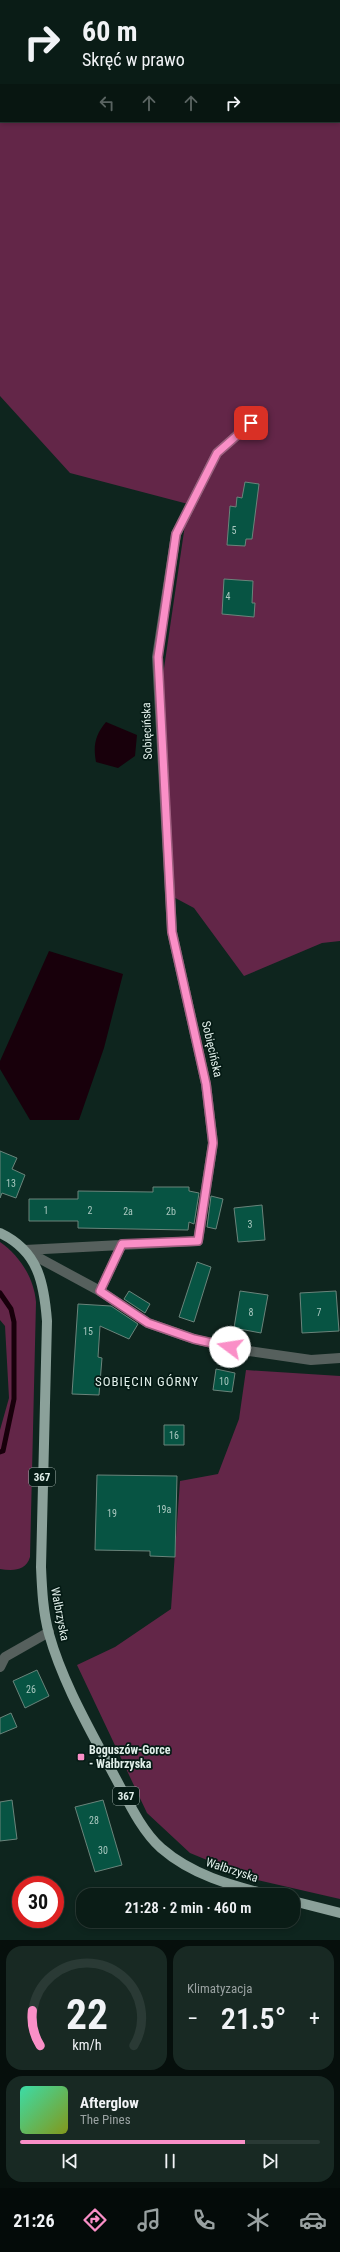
<!DOCTYPE html>
<html lang="pl">
<head>
<meta charset="utf-8">
<style>
	:root { --surface:#0a1c16; --page:#182923; --text:#f1f3f6; --muted:#99a1a1; --line:#2a3a35; --accent:#fa8fc7 }
	body { margin:0; font-family:"Roboto Condensed",sans-serif; background:var(--page); color:var(--text); height:100vh; display:flex; flex-direction:column; font-size:15px; white-space:nowrap }
	* { box-sizing:border-box; margin:0 }
	p { font-size:13px; color:var(--muted) }
	.icon { flex:none; width:22px; height:22px; fill:none; stroke:currentColor; stroke-width:2; stroke-linecap:round; stroke-linejoin:round }
	.map { position:relative; height:1940px; overflow:hidden }
	.drawer { display:flex; flex-direction:column; gap:6px; padding:6px; background:#060f0c; flex:1 }
	.drawer>* { flex:none }
	.top-card { position:absolute; left:0px; top:0px; width:340px; height:122px; box-shadow:0 2px 6px #0003,0 0 0 1px var(--line); background:#0a1c16; color:var(--text); overflow:hidden }
	.speed { position:absolute; left:12px; top:1876px; display:flex; gap:8px; font-size:20px; font-weight:700; text-align:center }
	.speed>* { display:grid; place-content:center; width:52px; height:52px; border-radius:50%; background:var(--surface); box-shadow:0 2px 6px #0003,0 0 0 1px var(--line); line-height:1 }
	.speed .limit { border:6px solid #d22; background:#fff; color:#111 }
	.pin { position:absolute; display:grid; place-items:center; width:34px; height:34px; color:#fff; margin:-17px; border-radius:8px; box-shadow:0 2px 6px #0006 }
	.me { position:absolute; width:44px; margin:-22px; rotate:284deg; stroke-linejoin:round; filter:drop-shadow(0 0 3px #0008) }
	.turn { display:flex; align-items:center; gap:14px; height:84px; padding:0 16px; font-size:18px }
	.turn .icon { width:52px; height:52px; stroke-width:2.5 }
	.turn b { display:block; font-size:28px; line-height:34px }
	.lanes { display:flex; align-items:center; height:38px; padding:0 16px; background:#0003; justify-content:center; gap:20px; direction:ltr }
	.lanes .off { opacity:.35 }
	.big { font-size:30px; font-weight:600; line-height:1.1 }
	.drawer .widget { flex:1; display:flex; flex-direction:column; justify-content:center; gap:6px; min-width:0; padding:0 14px; border-radius:16px; background:var(--page) }
	.drawer .dial { align-items:center; gap:0 }
	.dial svg { height:104px; overflow:visible; fill:none; stroke:var(--line); stroke-width:7; stroke-linecap:round; text-anchor:middle }
	.dial text { fill:var(--text); stroke:none }
	.song { display:flex; align-items:center; gap:12px }
	.cover { width:48px; height:48px; border-radius:6px; background:linear-gradient(135deg,hsl(160 70% 55%),hsl(70 70% 35%)) }
	.played { height:4px; border-radius:2px; background:linear-gradient(90deg,var(--accent) 75%,var(--line) 75%) }
	.keys { display:flex; justify-content:space-around; direction:ltr }
	.heat { display:flex; justify-content:space-between; align-items:center; font-size:22px; direction:ltr }
	.drawer .tiles { flex:1; display:grid; gap:6px; grid-template-columns:1fr 1fr }
	.widget:last-child { grid-column:span 2 }
	.trip { position:absolute; left:76px; top:1888px; width:224px; height:40px; border-radius:16px; background:var(--surface); box-shadow:0 2px 6px #0003,0 0 0 1px var(--line); font-weight:600; line-height:40px; text-align:center }
	.menu { display:flex; height:64px; justify-content:space-around; align-items:center; background:#040b09; color:var(--muted) }
	.menu .icon { width:28px; height:28px }
	.menu .selected { color:var(--accent) }
	.menu b { font-size:18px; color:var(--text) }
	.map>svg:first-child { display:block }
	.green { fill:#632648; fill-rule:evenodd }
	.water { fill:#18000b }
	.lines { fill:none; stroke-linecap:round; stroke-linejoin:round }
	.stream { stroke:#18000b; stroke-width:5 }
	.building { fill:#075443; stroke:#6a847b }
	.minor { stroke:#56605d; stroke-width:10 }
	.primary { stroke:#8ba19a; stroke-width:10 }
	.route-casing { stroke:#a25d81; stroke-width:10 }
	.route { stroke:#fa8fc7; stroke-width:7 }
	.poi-dot { fill:#fa8fc7; stroke:#051b15; stroke-width:1.5 }
	.labels { text-anchor:middle; dominant-baseline:central; stroke-width:3.5; stroke-linejoin:round; paint-order:stroke }
	.number-label { font-size:10px; fill:#aac8c0 }
	.shield { fill:#051b15; stroke:#9fafaa; stroke-width:1 }
	.shield-label { font-size:11px; font-weight:bold; fill:#e1efea }
	.street-label { font-size:12px; fill:#e1efea; stroke:#051b15 }
	.poi-label { font-size:12px; font-weight:bold; fill:#e1efea; stroke:#051b15; text-anchor:start }
	.neighbourhood-label { font-size:13px; letter-spacing:1px; fill:#e1efea; stroke:#051b15 }
</style>
</head>
<body>
<div class="map">
<svg width="340" height="1940" viewBox="0 0 340 1940">
	<rect width="100%" height="100%" fill="#0e251e"/>
	<path class="green" d="M0 0H340V941L322 943 244 976 194 908 166 893 162 682 188 504 70 473 0 396ZM1 1H339V121H1Z
		M0 1242C20 1256 34 1278 36 1302L30 1557C26 1571 13 1571 0 1569V1430L9 1398 5 1326 0 1320Z
		M246 1370 340 1376V1899L253 1879 190 1853 147 1813 77 1665 115 1647 171 1609 180 1481 218 1474 239 1419Z"/>
	<path class="water" d="M106 722 137 735 135 756 118 768 96 762C93 746 95 735 106 722Z
		M49 951 123 974 104 1048 79 1120H30L0 1069V1061Z"/>
	<g class="lines">
		<path class="stream" d="M0 1293 11 1309 14 1322V1399L3 1451 0 1452"/>
	</g>
	<path class="building" d="M245 482 259 484 252 539H246L245 546 227 545 230 506 236 507 237 497 242 498Z
		M224 579 253 581 252 603H255L254 617 222 614Z
		M0 1151 17 1158 12 1169 25 1175 16 1198 2 1193 0 1198Z
		M153 1187H189V1191L199 1193 194 1224 189 1222 188 1230 78 1228V1221H29V1199H78V1191L153 1192Z
		M211 1196 223 1199 216 1229 207 1227Z
		M262 1205 265 1240 238 1242 234 1208Z
		M197 1262 211 1267 194 1322 179 1317Z
		M129 1291 150 1304 145 1313 124 1299Z
		M240 1291 268 1295 261 1333 234 1328Z
		M336 1291 339 1331 302 1333 300 1293Z
		M78 1304 111 1306 138 1324 129 1339 100 1326 98 1357 102 1358 99 1395 72 1394Z
		M216 1369 235 1373 232 1392 213 1390Z
		M164 1425H184V1445H164Z
		M97 1475 177 1476 175 1557 150 1556V1551L95 1550Z
		M37 1670 49 1696 25 1708 13 1681Z
		M11 1713 17 1727 0 1734V1718Z
		M12 1800 17 1839 0 1841V1802Z
		M103 1800 122 1865 95 1872 75 1807Z"/>
	<g class="lines">
		<path class="minor" d="M25 1250 198 1241 213 1143 206 1084 172 932 157 657 176 534 217 453 251 423
			M26 1251 100 1291 148 1323 194 1339 242 1350 311 1360 340 1358
			M100 1291 122 1244
			M0 1667 5 1657 49 1632"/>
		<path class="primary" d="M0 1233C38 1251 44 1282 47 1321L41 1567C42 1590 43 1612 49 1634 63 1684 91 1731 115 1777 128 1801 141 1830 161 1848 192 1875 230 1885 269 1895
			M293 1901 340 1913"/>
	</g>
	<g class="lines">
		<g class="route-casing">
			<path id="route" d="M230 1347 194 1339 148 1323 100 1291 122 1244 198 1241 213 1143 206 1084 172 932 158 657 176 534 217 453 251 423"/>
		</g>
		<use href="#route" class="route"/>
	</g>
	<rect class="poi-dot" x="77" y="1753" width="8" height="8" rx="2"/>
	<g class="labels">
		<g class="number-label">
			<text x="234" y="530">5</text>
			<text x="228" y="596">4</text>
			<text x="11" y="1183">13</text>
			<text x="46" y="1210">1</text>
			<text x="90" y="1210">2</text>
			<text x="128" y="1211">2a</text>
			<text x="171" y="1211">2b</text>
			<text x="250" y="1224">3</text>
			<text x="251" y="1312">8</text>
			<text x="319" y="1312">7</text>
			<text x="88" y="1331">15</text>
			<text x="224" y="1381">10</text>
			<text x="174" y="1435">16</text>
			<text x="164" y="1509">19a</text>
			<text x="112" y="1513">19</text>
			<text x="31" y="1689">26</text>
			<text x="94" y="1820">28</text>
			<text x="103" y="1850">30</text>
		</g>
		<g class="shield">
			<rect x="29" y="1468" width="26" height="18" rx="3"/>
			<rect x="113" y="1787" width="26" height="18" rx="3"/>
		</g>
		<g class="shield-label">
			<text x="42" y="1477">367</text>
			<text x="126" y="1796">367</text>
		</g>
		<g class="street-label">
			<text transform="translate(147 731) rotate(-92)">Sobięcińska</text>
			<text transform="translate(212 1049) rotate(77)">Sobięcińska</text>
			<text transform="translate(60 1614) rotate(79)">Wałbrzyska</text>
			<text transform="translate(232 1870) rotate(18)">Wałbrzyska</text>
		</g>
		<g class="poi-label">
			<text x="89" y="1750">Boguszów-Gorce<tspan x="89" dy="14">- Wałbrzyska</tspan></text>
		</g>
		<g class="neighbourhood-label">
			<text x="147" y="1381">SOBIĘCIN GÓRNY</text>
		</g>
	</g>
</svg>
<div class="speed"><div class="limit">30</div></div>
<div class="pin" style="left:251px;top:423px;background:#d93025"><svg class="icon" aria-label="arrive" viewBox="0 0 24 24"><path d="M6 21V4h12l-3 4 3 4H6"/></svg></div>
<svg class="me" style="left:230px;top:1347px" viewBox="-20 -20 40 40"><circle r="19" fill="#fff"/><path d="M0-13L10 11 0 6-10 11z" fill="#fa8fc7"/></svg>
<div class="trip">21:28 · 2 min · 460 m</div>
<div class="top-card">
<div class="turn"><svg class="icon" aria-label="right" viewBox="0 0 24 24"><path d="M7 20v-9h11M14 6l5 5-5 5"/></svg><div><b>60 m</b>Skręć w prawo</div></div>
<div class="lanes"><svg class="icon off" aria-label="left" viewBox="0 0 24 24"><path d="M17 20v-9H6M10 6l-5 5 5 5"/></svg><svg class="icon off" aria-label="ahead" viewBox="0 0 24 24"><path d="M12 20V5M6 11l6-6 6 6"/></svg><svg class="icon off" aria-label="ahead" viewBox="0 0 24 24"><path d="M12 20V5M6 11l6-6 6 6"/></svg><svg class="icon" aria-label="right" viewBox="0 0 24 24"><path d="M7 20v-9h11M14 6l5 5-5 5"/></svg></div>
</div>
</div>
<section class="drawer">
<div class="tiles">
<div class="widget dial"><svg viewBox="0 0 100 80">
<path d="M14 69A42 42 0 1 1 86 69"/>
<path d="M14 69A42 42 0 0 1 8 42" stroke="#fa8fc7"/>
<text x="50" y="56" font-size="32" font-weight="700">22</text>
<text x="50" y="72" font-size="11">km/h</text>
</svg></div>
<div class="widget"><p>Klimatyzacja</p>
<div class="heat"><a>−</a><b class="big">21.5°</b><a>+</a></div>
</div>
<div class="widget">
<div class="song"><i class="cover"></i><div><b>Afterglow</b><p>The Pines</p></div></div>
<div class="played"></div>
<div class="keys"><svg class="icon" aria-label="previous" viewBox="0 0 24 24"><path d="M18 5L8 12l10 7zM5 5v14"/></svg><svg class="icon" aria-label="pause" viewBox="0 0 24 24"><path d="M8 5v14M16 5v14"/></svg><svg class="icon" aria-label="next" viewBox="0 0 24 24"><path d="M6 5l10 7-10 7zM19 5v14"/></svg></div>
</div>
</div>
</section>
<nav class="menu">
<b>21:26</b>
<svg class="icon selected" aria-label="directions" viewBox="0 0 24 24"><path d="M12 3l9 9-9 9-9-9zM9 14v-3h6M13 9l2 2-2 2"/></svg>
<svg class="icon" aria-label="music" viewBox="0 0 24 24"><path d="M9 18V5l10-2v13"/><circle cx="6" cy="18" r="3"/><circle cx="16" cy="16" r="3"/></svg>
<svg class="icon" aria-label="phone" viewBox="0 0 24 24"><path d="M5 4h4l2 5-3 2q2 4 5 5l2-3 5 2v4C11 20 4 13 5 4z"/></svg>
<svg class="icon" aria-label="climate" viewBox="0 0 24 24"><path d="M12 3v18M4 7l16 10M4 17L20 7"/></svg>
<svg class="icon" aria-label="car" viewBox="0 0 24 24"><path d="M5 17H2v-5l4-1 3-4h7l3 4 3 1v5h-3M9 17h6M6 11h13"/><circle cx="7" cy="17" r="2"/><circle cx="17" cy="17" r="2"/></svg>
</nav>
</body>
</html>
